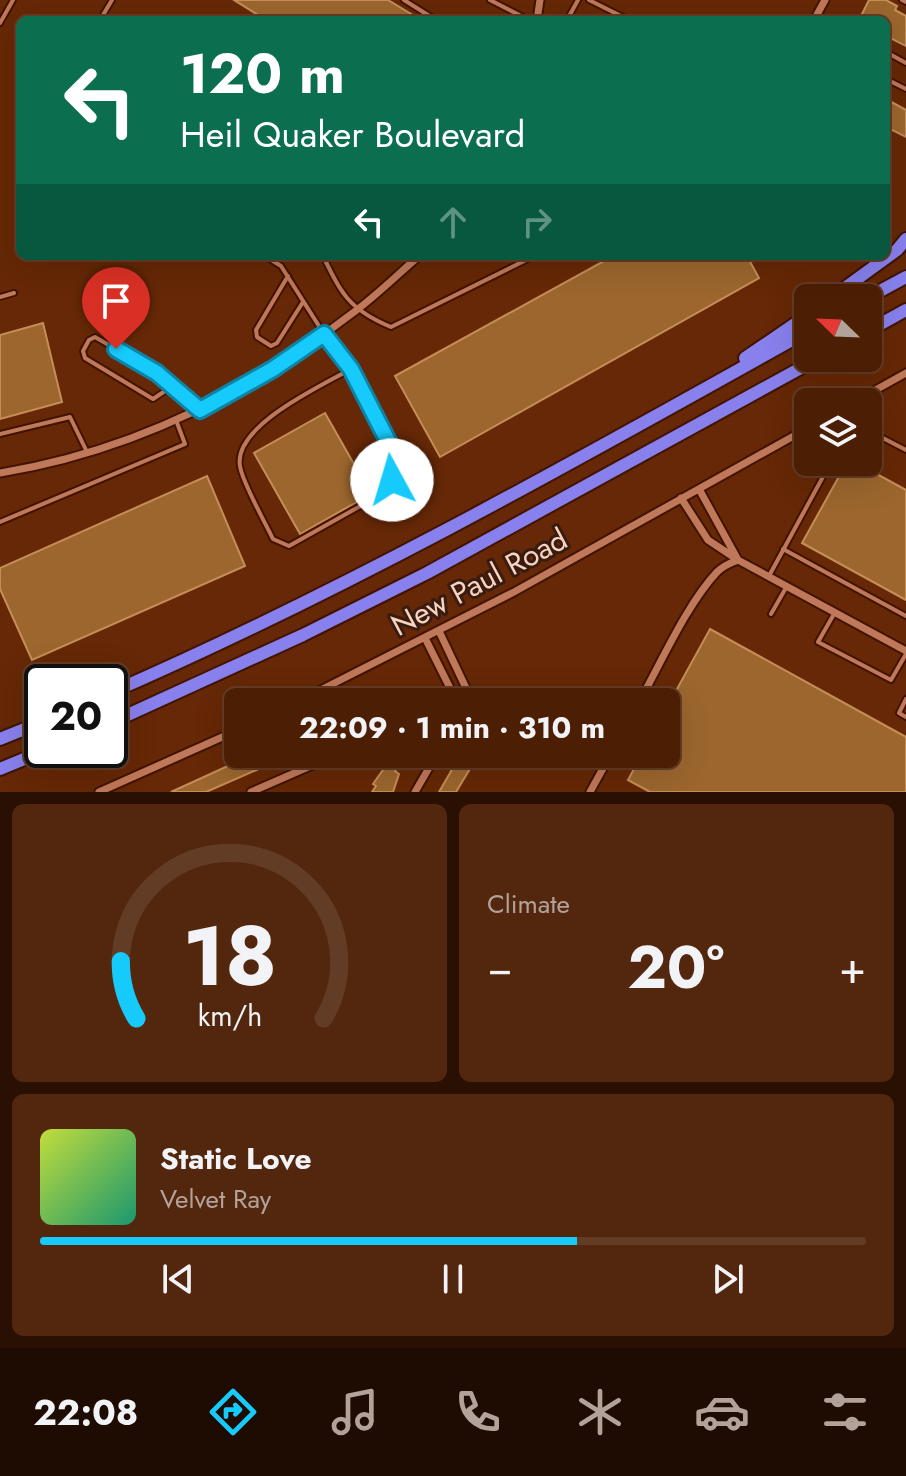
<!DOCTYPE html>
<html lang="en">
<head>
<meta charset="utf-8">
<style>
	:root { --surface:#4c1e04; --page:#53270e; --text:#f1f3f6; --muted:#b2a29a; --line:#633c26; --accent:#16cafb }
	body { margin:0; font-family:Jost,sans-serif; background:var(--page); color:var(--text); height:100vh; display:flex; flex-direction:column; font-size:30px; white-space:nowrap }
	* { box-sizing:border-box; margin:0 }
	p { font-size:26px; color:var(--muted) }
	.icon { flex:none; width:44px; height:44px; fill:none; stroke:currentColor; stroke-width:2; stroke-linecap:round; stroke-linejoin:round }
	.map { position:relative; height:792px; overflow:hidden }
	.drawer { display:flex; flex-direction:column; gap:12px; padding:12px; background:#2a1002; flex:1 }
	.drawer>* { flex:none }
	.banner { position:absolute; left:16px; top:16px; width:874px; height:244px; border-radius:12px; box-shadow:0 8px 32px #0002,0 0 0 2px var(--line); background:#0b6e4f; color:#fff; overflow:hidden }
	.needle { width:52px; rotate:293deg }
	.buttons { position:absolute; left:794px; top:284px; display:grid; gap:16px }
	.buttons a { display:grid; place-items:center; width:88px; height:88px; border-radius:12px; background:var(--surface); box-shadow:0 8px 32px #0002,0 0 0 2px var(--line); font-size:40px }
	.speed { position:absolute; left:24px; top:664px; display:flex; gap:16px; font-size:40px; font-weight:700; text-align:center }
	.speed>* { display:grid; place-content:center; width:104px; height:104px; border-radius:50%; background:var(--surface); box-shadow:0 8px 32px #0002,0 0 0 2px var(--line); line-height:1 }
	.speed .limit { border:4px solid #111; border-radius:12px; background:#fff; color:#111 }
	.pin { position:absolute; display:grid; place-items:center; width:68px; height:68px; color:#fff; margin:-82px -34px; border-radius:50% 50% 50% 0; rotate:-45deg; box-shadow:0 0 8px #0007 }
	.pin .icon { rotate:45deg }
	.me { position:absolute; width:88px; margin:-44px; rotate:354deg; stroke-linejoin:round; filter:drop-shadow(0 0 6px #0008) }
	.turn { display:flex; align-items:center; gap:28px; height:168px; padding:0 32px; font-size:36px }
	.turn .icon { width:104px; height:104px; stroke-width:2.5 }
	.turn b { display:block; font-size:56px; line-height:68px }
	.lanes { display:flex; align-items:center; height:76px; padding:0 32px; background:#0003; justify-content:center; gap:40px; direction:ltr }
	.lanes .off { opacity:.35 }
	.big { font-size:60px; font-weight:700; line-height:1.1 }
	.drawer .widget { flex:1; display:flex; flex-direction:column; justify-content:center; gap:12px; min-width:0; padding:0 28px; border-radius:12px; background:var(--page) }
	.drawer .dial { align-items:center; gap:0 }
	.dial svg { height:208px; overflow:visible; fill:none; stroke:var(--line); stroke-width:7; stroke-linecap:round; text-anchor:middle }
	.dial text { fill:var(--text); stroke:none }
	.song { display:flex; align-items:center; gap:24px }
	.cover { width:96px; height:96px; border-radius:12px; background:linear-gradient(135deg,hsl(70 70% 55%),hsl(160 70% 35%)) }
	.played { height:8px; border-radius:4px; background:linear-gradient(90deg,var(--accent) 65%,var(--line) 65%) }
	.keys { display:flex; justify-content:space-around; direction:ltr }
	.heat { display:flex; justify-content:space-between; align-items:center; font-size:44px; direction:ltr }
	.drawer .tiles { flex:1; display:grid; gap:12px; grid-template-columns:1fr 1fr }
	.widget:last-child { grid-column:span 2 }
	.trip { position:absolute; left:224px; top:688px; width:456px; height:80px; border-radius:12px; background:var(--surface); box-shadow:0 8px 32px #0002,0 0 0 2px var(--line); font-weight:700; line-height:80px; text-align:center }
	.tabs { display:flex; height:128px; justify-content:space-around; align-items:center; background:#1e0c02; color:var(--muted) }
	.tabs .icon { width:56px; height:56px }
	.tabs .on { color:var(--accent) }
	.tabs b { font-size:36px; color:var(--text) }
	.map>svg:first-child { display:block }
	.building { fill:#9c662e; stroke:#c68e57; stroke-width:2 }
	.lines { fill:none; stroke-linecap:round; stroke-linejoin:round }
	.service-casing { stroke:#421300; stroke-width:8 }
	.minor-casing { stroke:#421300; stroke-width:11 }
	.motorway-casing { stroke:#421300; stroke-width:16 }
	.service { stroke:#bf7859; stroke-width:4 }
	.minor { stroke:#bf7859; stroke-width:7 }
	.motorway { stroke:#8881ed; stroke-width:12 }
	.route-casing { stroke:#0e83a3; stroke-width:20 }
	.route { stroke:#16cafb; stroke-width:14 }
	.labels { text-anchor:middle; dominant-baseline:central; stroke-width:6; stroke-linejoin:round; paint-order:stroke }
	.street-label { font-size:30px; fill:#f9d2c1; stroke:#381c0f }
</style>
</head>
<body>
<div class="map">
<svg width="906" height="792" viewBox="0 0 906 792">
	<rect width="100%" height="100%" fill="#662806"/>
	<path class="building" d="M234 0H388L421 20H266Z
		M869 0H886L897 6 895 10 906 16V46L886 36V20H859Z
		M886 99 906 110V137L886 127Z
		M613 256H747L759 278 440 457 395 376Z
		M43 323 62 402 0 419V335Z
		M325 413 371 494 300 534 254 453Z
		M847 462H855L906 490V600L802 543Z
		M207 476 245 566 32 660 0 589V568Z
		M710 629 906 737V792H650L628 780 642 754H666V709Z
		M254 754H293L206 792H171Z
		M461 754H479L456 792H439Z
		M388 763 397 768 395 771 399 774 393 792H372L376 786 373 784Z"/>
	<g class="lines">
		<g class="service-casing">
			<path id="service" d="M404 0 436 20
				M490 0 529 20
				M589 0 629 20
				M902 0 906 2
				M817 14 828 20
				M100 20 112 0
				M567 20 578 0
				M0 23 13 0
				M886 52 906 63
				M886 79 906 89
				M265 256 281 266 324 334 351 369 391 447 392 480 380 495 289 546 273 539C265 522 242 482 240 466 233 426 321 386 351 369
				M323 256C342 295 350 310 391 327L534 256
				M288 276 256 330 257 337 271 346 277 343 303 302
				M0 297 14 293
				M171 387 153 399 85 358 83 351 89 340 95 337 157 373 198 408
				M0 434 70 417 87 452
				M868 439 879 436 906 450
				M0 522 185 444 176 420
				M783 549 906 616
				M769 576 831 462
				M771 614 787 586
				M834 614 818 642 891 680 906 654
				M906 699 899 713 906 717"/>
		</g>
		<g class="minor-casing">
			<path id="minor" d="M537 20 540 0
				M814 20 825 0
				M854 402 906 373
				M0 473C130 452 250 392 354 312 377 295 397 275 419 256
				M681 498 708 540 738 560 699 489
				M439 631 466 688V702
				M425 638 457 702
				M297 702 514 592 808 428
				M639 702C661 663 687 604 717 572 723 566 730 563 738 560L906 651
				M99 792 238 730
				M251 792 338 754
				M415 792 437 754
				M590 792 611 754"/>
		</g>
		<g class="motorway-casing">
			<path id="motorway" d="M831 298 897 250 906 239
				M867 298 906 277
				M868 331 906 310
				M745 358 808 315
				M110 693C351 588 579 459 808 331
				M110 723 303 635 427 573 819 358
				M0 739 42 722
				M0 769 46 750"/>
		</g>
		<use href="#service" class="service"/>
		<use href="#minor" class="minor"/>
		<use href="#motorway" class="motorway"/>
	</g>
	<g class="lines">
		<g class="route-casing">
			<path id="route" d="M116 349 157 373 200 410 273 369 324 334 351 369 391 447 392 480"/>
		</g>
		<use href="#route" class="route"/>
	</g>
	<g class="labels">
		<g class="street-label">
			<text transform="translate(479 582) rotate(-28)">New Paul Road</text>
		</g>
	</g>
</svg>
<div class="buttons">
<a><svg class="needle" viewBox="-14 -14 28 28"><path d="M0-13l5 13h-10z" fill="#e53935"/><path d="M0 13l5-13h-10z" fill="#b2a29a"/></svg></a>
<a><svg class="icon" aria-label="layers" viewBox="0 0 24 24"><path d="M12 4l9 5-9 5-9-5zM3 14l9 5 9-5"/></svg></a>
</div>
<div class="speed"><div class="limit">20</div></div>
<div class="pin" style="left:116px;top:349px;background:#d93025"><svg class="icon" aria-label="arrive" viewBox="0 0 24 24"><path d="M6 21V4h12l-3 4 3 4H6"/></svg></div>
<svg class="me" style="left:392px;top:480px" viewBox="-20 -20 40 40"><circle r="19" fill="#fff"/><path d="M0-13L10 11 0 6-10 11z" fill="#16cafb"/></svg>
<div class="trip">22:09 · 1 min · 310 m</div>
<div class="banner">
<div class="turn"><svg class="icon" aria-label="left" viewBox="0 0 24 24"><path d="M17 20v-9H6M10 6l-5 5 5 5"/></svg><div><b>120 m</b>Heil Quaker Boulevard</div></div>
<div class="lanes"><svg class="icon" aria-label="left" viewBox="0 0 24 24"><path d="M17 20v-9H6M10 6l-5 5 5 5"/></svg><svg class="icon off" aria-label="ahead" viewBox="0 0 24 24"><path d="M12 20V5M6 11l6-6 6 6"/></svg><svg class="icon off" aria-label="right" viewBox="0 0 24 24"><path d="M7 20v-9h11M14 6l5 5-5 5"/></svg></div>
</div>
</div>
<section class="drawer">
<div class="tiles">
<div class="widget dial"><svg viewBox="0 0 100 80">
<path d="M14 69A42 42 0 1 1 86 69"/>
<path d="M14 69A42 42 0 0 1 8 47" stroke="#16cafb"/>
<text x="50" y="56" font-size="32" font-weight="700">18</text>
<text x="50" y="72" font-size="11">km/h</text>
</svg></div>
<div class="widget"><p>Climate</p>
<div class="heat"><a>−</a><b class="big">20°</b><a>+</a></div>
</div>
<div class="widget">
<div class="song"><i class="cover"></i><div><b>Static Love</b><p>Velvet Ray</p></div></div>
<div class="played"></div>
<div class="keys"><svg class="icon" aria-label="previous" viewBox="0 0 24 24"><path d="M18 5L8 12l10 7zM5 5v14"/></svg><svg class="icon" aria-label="pause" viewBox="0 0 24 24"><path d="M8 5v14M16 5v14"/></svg><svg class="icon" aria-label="next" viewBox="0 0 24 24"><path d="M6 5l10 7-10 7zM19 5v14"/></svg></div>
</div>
</div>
</section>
<nav class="tabs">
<b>22:08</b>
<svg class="icon on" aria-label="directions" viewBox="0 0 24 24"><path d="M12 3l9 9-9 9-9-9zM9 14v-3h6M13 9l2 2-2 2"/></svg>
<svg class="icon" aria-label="music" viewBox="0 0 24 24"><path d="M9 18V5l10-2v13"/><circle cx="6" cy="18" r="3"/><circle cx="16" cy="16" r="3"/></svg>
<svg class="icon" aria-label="phone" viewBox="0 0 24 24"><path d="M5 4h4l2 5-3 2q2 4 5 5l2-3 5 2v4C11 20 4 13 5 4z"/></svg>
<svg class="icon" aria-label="climate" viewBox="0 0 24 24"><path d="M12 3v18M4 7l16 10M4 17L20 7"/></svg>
<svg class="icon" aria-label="car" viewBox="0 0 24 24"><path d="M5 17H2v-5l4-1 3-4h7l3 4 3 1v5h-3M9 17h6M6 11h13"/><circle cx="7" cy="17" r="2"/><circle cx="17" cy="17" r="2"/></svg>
<svg class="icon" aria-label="filters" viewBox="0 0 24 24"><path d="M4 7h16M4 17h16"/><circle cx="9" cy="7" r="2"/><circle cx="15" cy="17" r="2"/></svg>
</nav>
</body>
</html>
